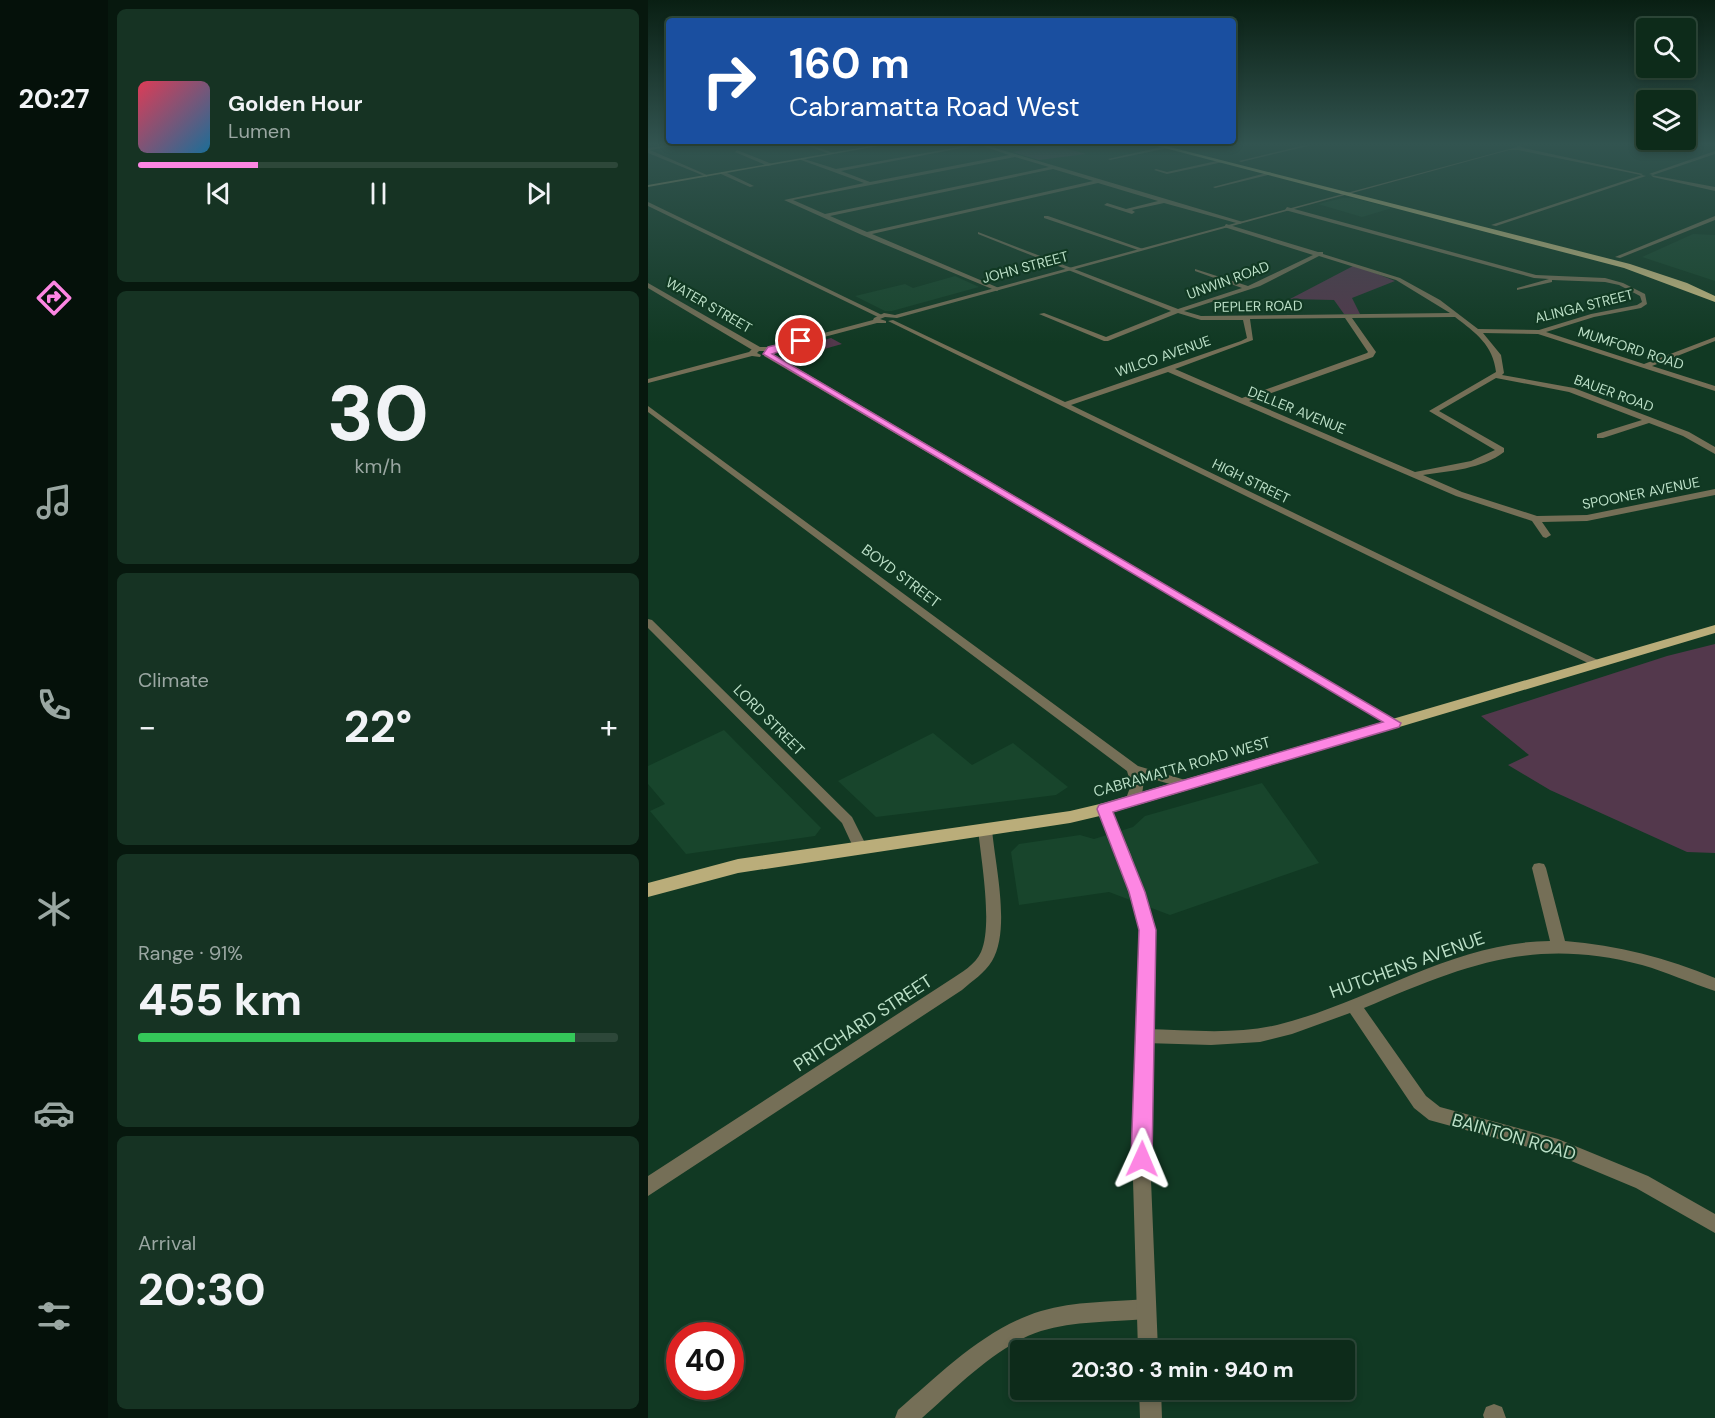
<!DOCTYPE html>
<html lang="en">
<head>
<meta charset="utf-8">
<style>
	:root { --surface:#0d2b1a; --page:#163323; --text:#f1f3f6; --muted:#9aa7a2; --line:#2d4739; --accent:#fd86e3 }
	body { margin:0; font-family:"DM Sans",sans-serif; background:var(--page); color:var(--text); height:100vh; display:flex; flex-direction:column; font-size:22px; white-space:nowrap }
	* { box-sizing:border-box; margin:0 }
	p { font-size:20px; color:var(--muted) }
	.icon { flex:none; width:33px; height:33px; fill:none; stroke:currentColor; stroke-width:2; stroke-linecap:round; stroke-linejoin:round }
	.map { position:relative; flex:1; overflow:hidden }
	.panel { display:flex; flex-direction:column; gap:9px; padding:9px; background:#07180e; width:540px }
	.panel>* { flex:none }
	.guide { position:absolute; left:18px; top:18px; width:570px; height:126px; border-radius:6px; box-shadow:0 3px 9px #0003,0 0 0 2px var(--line); background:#1a4fa0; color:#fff; overflow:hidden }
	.controls { position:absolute; left:988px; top:18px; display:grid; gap:12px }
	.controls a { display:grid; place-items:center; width:60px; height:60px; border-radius:6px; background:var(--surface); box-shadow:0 3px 9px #0003,0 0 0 2px var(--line); font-size:30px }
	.speed { position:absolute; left:18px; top:1322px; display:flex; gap:12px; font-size:30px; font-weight:700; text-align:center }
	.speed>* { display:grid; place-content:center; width:78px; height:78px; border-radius:50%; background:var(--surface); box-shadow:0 3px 9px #0003,0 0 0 2px var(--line); line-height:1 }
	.speed .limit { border:9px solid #d22; background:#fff; color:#111 }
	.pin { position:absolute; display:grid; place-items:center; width:51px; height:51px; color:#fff; margin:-26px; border:3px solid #fff; border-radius:50%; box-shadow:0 2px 6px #0007 }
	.me { position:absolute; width:66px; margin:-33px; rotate:1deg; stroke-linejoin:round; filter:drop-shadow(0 0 4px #0008) }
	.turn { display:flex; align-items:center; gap:21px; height:126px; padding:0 24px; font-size:27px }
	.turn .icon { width:78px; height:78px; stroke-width:2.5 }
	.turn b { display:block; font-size:42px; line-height:51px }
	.big { font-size:45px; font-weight:700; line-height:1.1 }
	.panel .widget { flex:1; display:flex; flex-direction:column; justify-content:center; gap:9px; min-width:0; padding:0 21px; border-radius:9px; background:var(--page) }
	.panel .dial { align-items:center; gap:0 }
	.dial b { font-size:78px; line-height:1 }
	.song { display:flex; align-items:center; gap:18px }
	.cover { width:72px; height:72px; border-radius:9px; background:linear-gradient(135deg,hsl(350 70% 55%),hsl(200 70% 35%)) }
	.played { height:6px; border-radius:3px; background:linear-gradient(90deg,var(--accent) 25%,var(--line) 25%) }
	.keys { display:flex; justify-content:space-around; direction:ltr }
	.heat { display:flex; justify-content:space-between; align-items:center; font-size:33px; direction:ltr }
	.charge { height:9px; border-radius:4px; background:linear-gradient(90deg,#34c759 91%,var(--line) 0) }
	.trip { position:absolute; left:362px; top:1340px; width:345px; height:60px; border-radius:6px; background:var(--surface); box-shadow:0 3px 9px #0003,0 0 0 2px var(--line); font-weight:700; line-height:60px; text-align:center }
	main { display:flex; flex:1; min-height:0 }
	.dock { display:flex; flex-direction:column; width:108px; justify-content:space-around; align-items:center; background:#05110a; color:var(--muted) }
	.dock .icon { width:42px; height:42px }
	.dock .on { color:var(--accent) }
	.dock b { font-size:27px; color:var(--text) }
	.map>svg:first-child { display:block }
	.built { fill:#18452c }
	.green { fill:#53384c }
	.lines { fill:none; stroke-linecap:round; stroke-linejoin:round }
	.minor { fill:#756f57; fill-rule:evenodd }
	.tertiary { fill:#756f57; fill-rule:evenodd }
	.secondary { fill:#9c926b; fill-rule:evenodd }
	.primary { fill:#baad7a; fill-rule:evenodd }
	.trunk { fill:#c8ba81; fill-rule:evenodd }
	.route { fill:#fd86e3; stroke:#a45794; stroke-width:1.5 }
	.labels { text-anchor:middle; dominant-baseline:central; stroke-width:4.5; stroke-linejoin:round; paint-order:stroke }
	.far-street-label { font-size:14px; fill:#bbdfc7; stroke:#113923 }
	.street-label { font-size:15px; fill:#bbdfc7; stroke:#113923 }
	.near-street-label { font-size:18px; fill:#bbdfc7; stroke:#113923 }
</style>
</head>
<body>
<main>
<nav class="dock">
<b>20:27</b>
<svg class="icon on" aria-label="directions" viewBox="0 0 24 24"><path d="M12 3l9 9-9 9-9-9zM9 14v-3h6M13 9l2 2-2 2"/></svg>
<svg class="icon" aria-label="music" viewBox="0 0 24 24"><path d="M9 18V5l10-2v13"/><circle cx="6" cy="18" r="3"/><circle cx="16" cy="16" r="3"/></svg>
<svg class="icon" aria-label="phone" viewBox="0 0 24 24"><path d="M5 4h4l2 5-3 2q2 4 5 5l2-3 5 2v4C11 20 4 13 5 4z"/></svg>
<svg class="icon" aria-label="climate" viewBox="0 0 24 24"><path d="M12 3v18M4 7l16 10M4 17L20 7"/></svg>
<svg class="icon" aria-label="car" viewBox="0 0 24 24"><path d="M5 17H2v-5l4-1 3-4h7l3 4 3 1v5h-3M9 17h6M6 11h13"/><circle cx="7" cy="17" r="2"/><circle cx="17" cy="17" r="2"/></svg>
<svg class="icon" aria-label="filters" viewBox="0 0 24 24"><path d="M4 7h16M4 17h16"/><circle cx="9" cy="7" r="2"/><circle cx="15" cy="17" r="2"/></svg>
</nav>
<section class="panel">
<div class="widget">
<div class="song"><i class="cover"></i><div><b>Golden Hour</b><p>Lumen</p></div></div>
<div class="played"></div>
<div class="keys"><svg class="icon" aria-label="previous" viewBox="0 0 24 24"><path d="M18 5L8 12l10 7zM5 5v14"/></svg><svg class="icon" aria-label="pause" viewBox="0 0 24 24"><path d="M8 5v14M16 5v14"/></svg><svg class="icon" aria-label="next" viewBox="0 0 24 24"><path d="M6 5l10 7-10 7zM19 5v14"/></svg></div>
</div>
<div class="widget dial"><b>30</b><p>km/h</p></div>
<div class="widget"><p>Climate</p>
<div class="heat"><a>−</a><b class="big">22°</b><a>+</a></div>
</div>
<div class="widget"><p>Range · 91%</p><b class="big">455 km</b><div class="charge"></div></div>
<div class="widget"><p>Arrival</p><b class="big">20:30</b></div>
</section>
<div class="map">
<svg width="1067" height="1418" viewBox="0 0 1067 1418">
	<rect width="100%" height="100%" fill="#113923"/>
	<path class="built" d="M695 198H705L744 208 714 217 670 204Z
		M1045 234 1067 235V281L994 257Z
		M307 276 331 287 244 311H237L207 296 257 284 265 288Z
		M76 730 173 828 167 836 38 854 2 811 17 804 0 784V766Z
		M285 733 324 765 365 743 420 787 408 795 228 817 190 781Z
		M614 783 671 863 522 915 461 892 371 905 363 852 371 844 432 835 446 839 485 827 497 816Z"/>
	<path class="green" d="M381 145H406L438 154 391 160 364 152 388 147Z
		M707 265 747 281 704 298 712 314H696L686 300 642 299Z
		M183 338 194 344 144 358 133 352Z
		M1067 644V853L1039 852 902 790 860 765 881 755 833 716 1019 656Z"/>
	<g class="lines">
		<path class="minor" d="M22 145H31L2 150 59 175V177L0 153V148Z
			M157 145H162L186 153 182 154Z
			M322 145H329L193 171 222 182 361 155 332 145H337L595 222 592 224 516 203 484 210 487 212 484 214 456 205 459 203 478 209 510 201 450 183 224 234 351 288 352 289 349 291 214 235 136 200 216 183 153 160V158L188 169ZM367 157 401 167 177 214 145 200ZM405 169 445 181 219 232 182 216Z
			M658 145H664L593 162 591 161Z
			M518 146 520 148 462 160 460 159Z
			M89 150 124 164V165L120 166 87 152Z
			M1067 151V154L1005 175 1001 174Z
			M573 160 575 162 519 174 506 170 508 169 519 172Z
			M73 172H77L106 186 102 187 73 174Z
			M622 172 624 174 567 188 565 187Z
			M994 175 998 176 848 226 843 225Z
			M0 202 234 315 235 316 230 317 0 206Z
			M639 207 888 275 957 278 975 283 997 294 999 304 993 308 946 317 898 332 996 364 1067 337V341L1004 366 1067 386V391L890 334 835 333 853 355 856 373 854 375 926 388 1041 432 1067 447V454L1035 436 1001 423 955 438H949V434L994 420 921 392 848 378 791 411 856 448V452C834 469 802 471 775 475L814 492 889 516 939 515 1067 489V495L939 521 894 522 903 535 898 538 895 537 884 521 808 496 520 372 423 405 954 662 956 664 954 666H946L240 321 245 320 417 402 593 341 599 338 595 320H553L530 313 460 341H456L391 314 396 313 458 337 523 311 330 234V232L530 309 594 288 547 271V269L600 286 665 255 576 227 578 224 670 252H675V254L752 278 792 300 830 329 891 330 943 314 989 305 994 302 992 296 971 285 957 282 904 280V282L869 290V288L901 279 886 278 637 210ZM671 256 748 280 802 313 553 316 536 311 612 286ZM807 317C828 333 845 345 848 372L781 411 847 450 823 461 767 472 601 401 725 357 728 352 704 318ZM697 318 720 352 719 353 594 398 527 369 605 340 602 319Z
			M396 216H400L495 249 490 250 396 218Z
			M1067 216V220L972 258 967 257Z
			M0 283 112 347 113 349 106 351 0 288Z
			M116 352H122L753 723 751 726H743L116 356Z
			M0 406 490 766 544 782 546 785 544 788 539 789 494 776C497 787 494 795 489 804H479L477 801 483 785 479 771 0 412Z
			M337 824 342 826 344 829C347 865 363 929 344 961 337 973 324 981 314 990L0 1196V1176L302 980C313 973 328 964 333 952 345 925 333 859 330 829L332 826Z
			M891 863 896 864 898 868 917 941C970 945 1018 958 1067 978V991C1042 983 1019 972 994 965 884 936 815 966 716 1008L778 1096 792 1107 910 1139 1000 1176 1067 1214V1233L988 1188 909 1155 781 1120 766 1108 702 1013 644 1034 612 1042 563 1045 497 1043 491 1041 489 1036 491 1031 497 1029C541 1030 586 1035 629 1025 722 1002 804 942 902 941L884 868 886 864Z
			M498 1299 505 1302 508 1309 505 1316 498 1319C463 1322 426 1321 393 1331 349 1345 308 1388 274 1418H247L250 1410C293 1373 337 1328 393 1311 427 1301 463 1302 498 1299Z
			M846 1404 854 1407 858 1418H836L835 1415 838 1407Z"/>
		<path class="tertiary" d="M870 145 876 148 995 174 993 175 870 150H861L249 318 237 317 232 319 238 321V323H229L123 351H111L109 353 113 355 112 357 104 356 0 383V379L101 352 106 347H123L225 320 226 318 236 313 247 315 869 147Z
			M1003 175 1067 187V191L1005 177Z
			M0 619 4 620 204 817 219 847 217 851H207L194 823 0 628Z
			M456 804 461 806 463 809 483 855 506 930 503 1180 510 1350H490L485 1180 492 930 469 855 449 809 451 806Z
			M491 1389H513L514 1418H492Z"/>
		<path class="secondary" d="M228 145H236L0 187V185Z"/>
		<path class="primary" d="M1067 625V633L456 815 422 823 90 873 0 897V883L90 859 422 811 456 803Z"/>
		<path class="trunk" d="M505 145H514L982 264 1039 283 1067 296V302L976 268Z"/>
	</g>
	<linearGradient id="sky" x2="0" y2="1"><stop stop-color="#091f13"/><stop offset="0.42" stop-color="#325450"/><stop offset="1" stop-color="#325450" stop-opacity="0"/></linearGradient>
	<rect width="1067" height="343" fill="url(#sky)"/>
	<path class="route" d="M153 339 156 343 124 354 753 723 751 727 465 812 497 892 508 930 504 1159 501 1166 494 1169 486 1166 483 1159 491 930 481 892 449 809 451 805 735 722 115 354 120 347Z"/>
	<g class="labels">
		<g class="far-street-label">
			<text transform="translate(377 267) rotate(-15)">JOHN STREET</text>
			<text transform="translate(580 280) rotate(-20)">UNWIN ROAD</text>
			<text transform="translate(61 305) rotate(30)">WATER STREET</text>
			<text transform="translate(610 306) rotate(-1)">PEPLER ROAD</text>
			<text transform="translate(936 306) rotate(-14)">ALINGA STREET</text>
			<text transform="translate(983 348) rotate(18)">MUMFORD ROAD</text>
			<text transform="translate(515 356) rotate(-19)">WILCO AVENUE</text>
			<text transform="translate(966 393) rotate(20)">BAUER ROAD</text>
			<text transform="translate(649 410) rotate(22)">DELLER AVENUE</text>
			<text transform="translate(603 481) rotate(26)">HIGH STREET</text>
			<text transform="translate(993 493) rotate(-11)">SPOONER AVENUE</text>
		</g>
		<g class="street-label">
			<text transform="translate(253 576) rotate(37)">BOYD STREET</text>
			<text transform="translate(121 720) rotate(45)">LORD STREET</text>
			<text transform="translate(534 767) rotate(-16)">CABRAMATTA ROAD WEST</text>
		</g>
		<g class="near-street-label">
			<text transform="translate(759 965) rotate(-20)">HUTCHENS AVENUE</text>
			<text transform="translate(215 1023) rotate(-33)">PRITCHARD STREET</text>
			<text transform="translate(866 1137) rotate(16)">BAINTON ROAD</text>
		</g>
	</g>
</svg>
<div class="controls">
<a><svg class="icon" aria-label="search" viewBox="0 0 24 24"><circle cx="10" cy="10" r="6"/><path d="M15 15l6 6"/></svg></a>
<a><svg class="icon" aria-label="layers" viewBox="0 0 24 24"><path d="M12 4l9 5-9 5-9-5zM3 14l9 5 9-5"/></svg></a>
</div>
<div class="speed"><div class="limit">40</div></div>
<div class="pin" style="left:153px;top:341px;background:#d93025"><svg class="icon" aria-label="arrive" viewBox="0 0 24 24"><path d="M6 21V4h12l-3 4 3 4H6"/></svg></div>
<svg class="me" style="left:494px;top:1159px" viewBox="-20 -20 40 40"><path d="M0-17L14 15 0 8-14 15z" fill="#fd86e3" stroke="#fff" stroke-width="4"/></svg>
<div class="trip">20:30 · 3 min · 940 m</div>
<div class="guide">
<div class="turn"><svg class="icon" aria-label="right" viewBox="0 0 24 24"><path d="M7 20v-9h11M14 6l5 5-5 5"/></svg><div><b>160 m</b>Cabramatta Road West</div></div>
</div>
</div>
</main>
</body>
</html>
